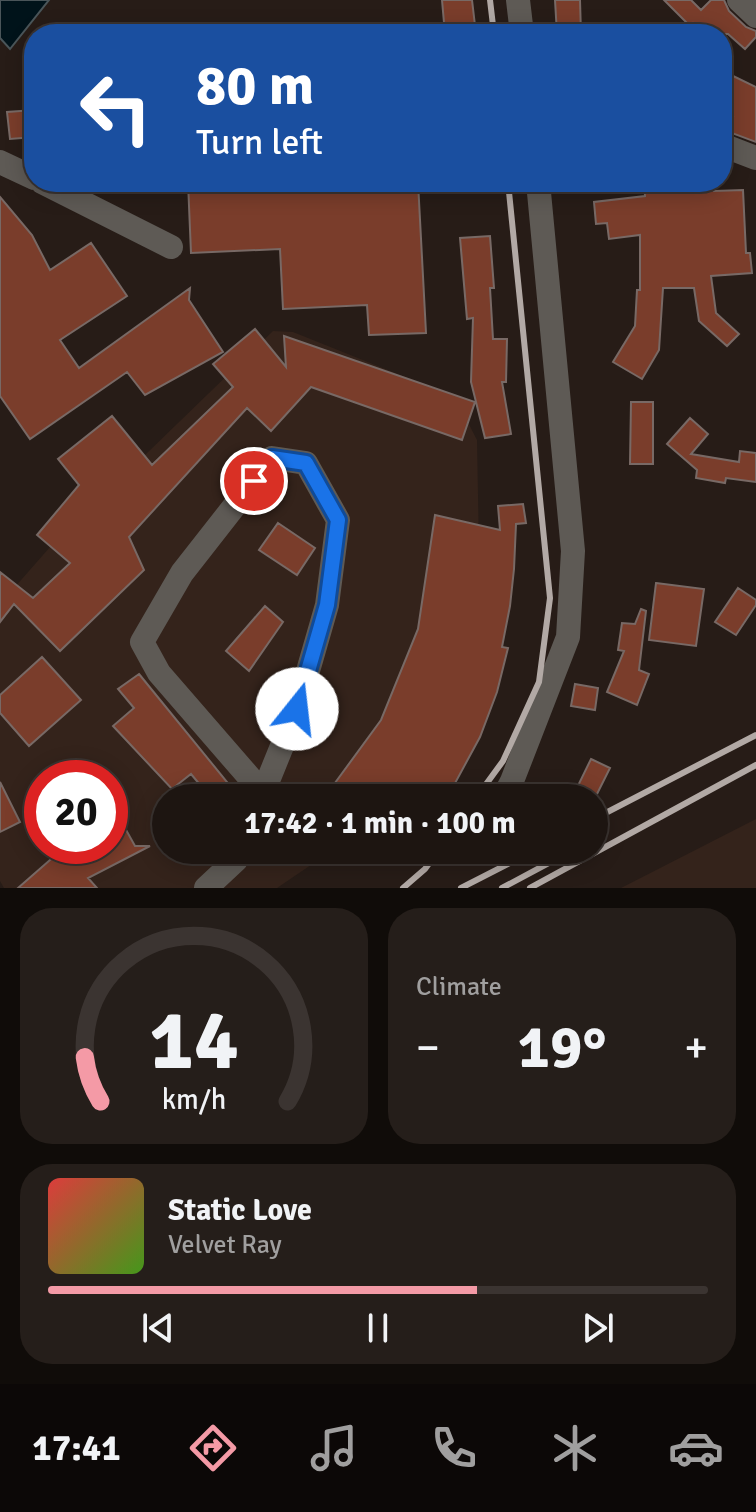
<!DOCTYPE html>
<html lang="en">
<head>
<meta charset="utf-8">
<style>
	:root { --surface:#1d1511; --page:#251e1a; --text:#f1f3f6; --muted:#a09f9f; --line:#3b3431; --accent:#f49aa6 }
	body { margin:0; font-family:Signika,sans-serif; background:var(--page); color:var(--text); height:100vh; display:flex; flex-direction:column; font-size:30px; white-space:nowrap }
	* { box-sizing:border-box; margin:0 }
	p { font-size:26px; color:var(--muted) }
	.icon { flex:none; width:44px; height:44px; fill:none; stroke:currentColor; stroke-width:2; stroke-linecap:round; stroke-linejoin:round }
	.map { position:relative; height:888px; overflow:hidden }
	.side { display:flex; flex-direction:column; gap:20px; padding:20px; background:#100c09; flex:1 }
	.side>* { flex:none }
	.top-card { position:absolute; left:24px; top:24px; width:708px; height:168px; border-radius:32px; box-shadow:0 4px 20px #0003,0 0 0 2px var(--line); background:#1a4fa0; color:#fff; overflow:hidden }
	.speed { position:absolute; left:24px; top:760px; display:flex; gap:16px; font-size:40px; font-weight:700; text-align:center }
	.speed>* { display:grid; place-content:center; width:104px; height:104px; border-radius:50%; background:var(--surface); box-shadow:0 4px 20px #0003,0 0 0 2px var(--line); line-height:1 }
	.speed .limit { border:12px solid #d22; background:#fff; color:#111 }
	.pin { position:absolute; display:grid; place-items:center; width:68px; height:68px; color:#fff; margin:-34px; border:4px solid #fff; border-radius:50%; box-shadow:0 2px 8px #0007 }
	.me { position:absolute; width:88px; margin:-44px; rotate:16deg; stroke-linejoin:round; filter:drop-shadow(0 0 6px #0008) }
	.turn { display:flex; align-items:center; gap:28px; height:168px; padding:0 40px; font-size:36px }
	.turn .icon { width:104px; height:104px; stroke-width:2.5 }
	.turn b { display:block; font-size:56px; line-height:68px }
	.big { font-size:60px; font-weight:700; line-height:1.1 }
	.side .card { flex:1; display:flex; flex-direction:column; justify-content:center; gap:12px; min-width:0; padding:0 28px; border-radius:32px; background:var(--page) }
	.side .dial { align-items:center; gap:0 }
	.dial svg { height:208px; overflow:visible; fill:none; stroke:var(--line); stroke-width:7; stroke-linecap:round; text-anchor:middle }
	.dial text { fill:var(--text); stroke:none }
	.song { display:flex; align-items:center; gap:24px }
	.cover { width:96px; height:96px; border-radius:12px; background:linear-gradient(135deg,hsl(0 70% 55%),hsl(100 70% 35%)) }
	.played { height:8px; border-radius:4px; background:linear-gradient(90deg,var(--accent) 65%,var(--line) 65%) }
	.keys { display:flex; justify-content:space-around; direction:ltr }
	.heat { display:flex; justify-content:space-between; align-items:center; font-size:44px; direction:ltr }
	.side .tiles { flex:1; display:grid; gap:20px; grid-template-columns:1fr 1fr }
	.card:last-child { grid-column:span 2 }
	.trip { position:absolute; left:152px; top:784px; width:456px; height:80px; border-radius:40px; background:var(--surface); box-shadow:0 4px 20px #0003,0 0 0 2px var(--line); font-weight:700; line-height:80px; text-align:center }
	.tabs { display:flex; height:128px; justify-content:space-around; align-items:center; background:#0c0807; color:var(--muted) }
	.tabs .icon { width:56px; height:56px }
	.tabs .active { color:var(--accent) }
	.tabs b { font-size:36px; color:var(--text) }
	.map>svg:first-child { display:block }
	.built { fill:#34231b; fill-rule:evenodd }
	.water { fill:#00131a; stroke:#4a5559; stroke-width:2 }
	.building { fill:#7a3d2b; stroke:#786965; stroke-width:2 }
	.lines { fill:none; stroke-linecap:round; stroke-linejoin:round }
	.minor { stroke:#5e5a55; stroke-width:24 }
	.rail { stroke:#b2a9a5; stroke-width:6 }
	.route-casing { stroke:#114b97; stroke-width:20 }
	.route { stroke:#1a73e8; stroke-width:14 }
</style>
</head>
<body>
<div class="map">
<svg width="756" height="888" viewBox="0 0 756 888">
	<rect width="100%" height="100%" fill="#271c17"/>
	<path class="built" d="M273 331 293 332 455 397 477 440 479 548 391 798H166V850H333L277 888H4L0 881V604L50 547ZM42 778H110V846H42Z
		M756 819V888H621Z"/>
	<path class="water" d="M0 0H49L10 49 0 38Z"/>
	<path class="building" d="M442 0H472L476 34H445Z
		M555 0H580L581 34H557Z
		M664 0H691L701 10 711 0H724L729 11 746 27 756 31V37L745 49 728 34H703L693 23 690 26Z
		M729 74 756 87V142L729 132 733 117 722 114V88Z
		M34 110V137L10 139 7 112Z
		M188 182H418L426 333 369 335 367 305 283 309 280 249 191 253Z
		M644 182H714V191L743 190 746 253H750L752 273 711 276 716 313 739 334 727 346 699 321 694 288H663L659 350 642 379 613 362 635 326 637 290H640V235L609 239 607 223 596 224 594 202 645 196Z
		M0 197 32 235 50 270 91 243 127 296 60 340 79 368 190 288 189 300 223 352 145 395 127 372 30 439 0 396Z
		M490 236 494 288H490L493 339H507L506 382H502L511 434 485 438 471 382 473 318 467 319 460 238Z
		M255 329 286 367 284 336 475 402 462 440 311 387 271 431 247 408 129 537 144 570 60 651 14 604 0 622V572L33 598 70 563 37 535 79 485 58 459 112 416 152 465 233 387 213 364Z
		M631 402H653V464H630Z
		M690 418 708 434 691 454 739 462 740 451 756 453V482L726 478 725 483 696 478 697 470 667 444Z
		M523 504 526 523 516 524 514 569 510 606 502 647 508 648 497 692 480 737 454 785 477 798H421L411 792 407 798H324L381 720 418 629 435 515 500 530 498 506Z
		M278 523 315 548 297 575 259 550Z
		M656 583 704 589 696 646 649 640Z
		M738 588 756 600V605L736 635 715 622Z
		M265 606 283 622 249 671 226 651Z
		M641 609 646 611 639 670 649 674 637 705 607 692 624 651 618 650 622 623 635 624Z
		M42 657 81 700 29 746 0 713V695Z
		M139 674 240 798H211L191 774 172 789 113 726 134 708 118 689Z
		M575 684 598 688 595 710 571 706Z
		M591 759 610 768 595 798H572Z
		M0 782 20 822 0 832Z
		M110 801 135 846H150L88 878 97 888H18L66 846H110Z"/>
	<g class="lines">
		<path class="minor" d="M518 0 522 34
			M739 0 756 16
			M722 145 756 158
			M0 162 34 178
			M42 182 171 247
			M261 798 263 793 159 673 142 642 182 573 272 458 306 463 338 520 327 605 297 709 263 793
			M503 798 512 781 568 637 573 551 538 182
			M474 854 476 850
			M206 888 236 860 240 850"/>
		<path class="rail" d="M490 0 494 34
			M476 798 503 761 539 682 550 598 508 182
			M594 819 756 735
			M403 888 425 869 439 850
			M461 888 535 850
			M502 888 573 850
			M530 888 756 765"/>
	</g>
	<g class="lines">
		<g class="route-casing">
			<path id="route" d="M254 481 272 458 306 463 338 520 327 605 297 709"/>
		</g>
		<use href="#route" class="route"/>
	</g>
</svg>
<div class="speed"><div class="limit">20</div></div>
<div class="pin" style="left:254px;top:481px;background:#d93025"><svg class="icon" aria-label="arrive" viewBox="0 0 24 24"><path d="M6 21V4h12l-3 4 3 4H6"/></svg></div>
<svg class="me" style="left:297px;top:709px" viewBox="-20 -20 40 40"><circle r="19" fill="#fff"/><path d="M0-13L10 11 0 6-10 11z" fill="#1a73e8"/></svg>
<div class="trip">17:42 · 1 min · 100 m</div>
<div class="top-card">
<div class="turn"><svg class="icon" aria-label="left" viewBox="0 0 24 24"><path d="M17 20v-9H6M10 6l-5 5 5 5"/></svg><div><b>80 m</b>Turn left</div></div>
</div>
</div>
<section class="side">
<div class="tiles">
<div class="card dial"><svg viewBox="0 0 100 80">
<path d="M14 69A42 42 0 1 1 86 69"/>
<path d="M14 69A42 42 0 0 1 8 52" stroke="#f49aa6"/>
<text x="50" y="56" font-size="32" font-weight="700">14</text>
<text x="50" y="72" font-size="11">km/h</text>
</svg></div>
<div class="card"><p>Climate</p>
<div class="heat"><a>−</a><b class="big">19°</b><a>+</a></div>
</div>
<div class="card">
<div class="song"><i class="cover"></i><div><b>Static Love</b><p>Velvet Ray</p></div></div>
<div class="played"></div>
<div class="keys"><svg class="icon" aria-label="previous" viewBox="0 0 24 24"><path d="M18 5L8 12l10 7zM5 5v14"/></svg><svg class="icon" aria-label="pause" viewBox="0 0 24 24"><path d="M8 5v14M16 5v14"/></svg><svg class="icon" aria-label="next" viewBox="0 0 24 24"><path d="M6 5l10 7-10 7zM19 5v14"/></svg></div>
</div>
</div>
</section>
<nav class="tabs">
<b>17:41</b>
<svg class="icon active" aria-label="directions" viewBox="0 0 24 24"><path d="M12 3l9 9-9 9-9-9zM9 14v-3h6M13 9l2 2-2 2"/></svg>
<svg class="icon" aria-label="music" viewBox="0 0 24 24"><path d="M9 18V5l10-2v13"/><circle cx="6" cy="18" r="3"/><circle cx="16" cy="16" r="3"/></svg>
<svg class="icon" aria-label="phone" viewBox="0 0 24 24"><path d="M5 4h4l2 5-3 2q2 4 5 5l2-3 5 2v4C11 20 4 13 5 4z"/></svg>
<svg class="icon" aria-label="climate" viewBox="0 0 24 24"><path d="M12 3v18M4 7l16 10M4 17L20 7"/></svg>
<svg class="icon" aria-label="car" viewBox="0 0 24 24"><path d="M5 17H2v-5l4-1 3-4h7l3 4 3 1v5h-3M9 17h6M6 11h13"/><circle cx="7" cy="17" r="2"/><circle cx="17" cy="17" r="2"/></svg>
</nav>
</body>
</html>
